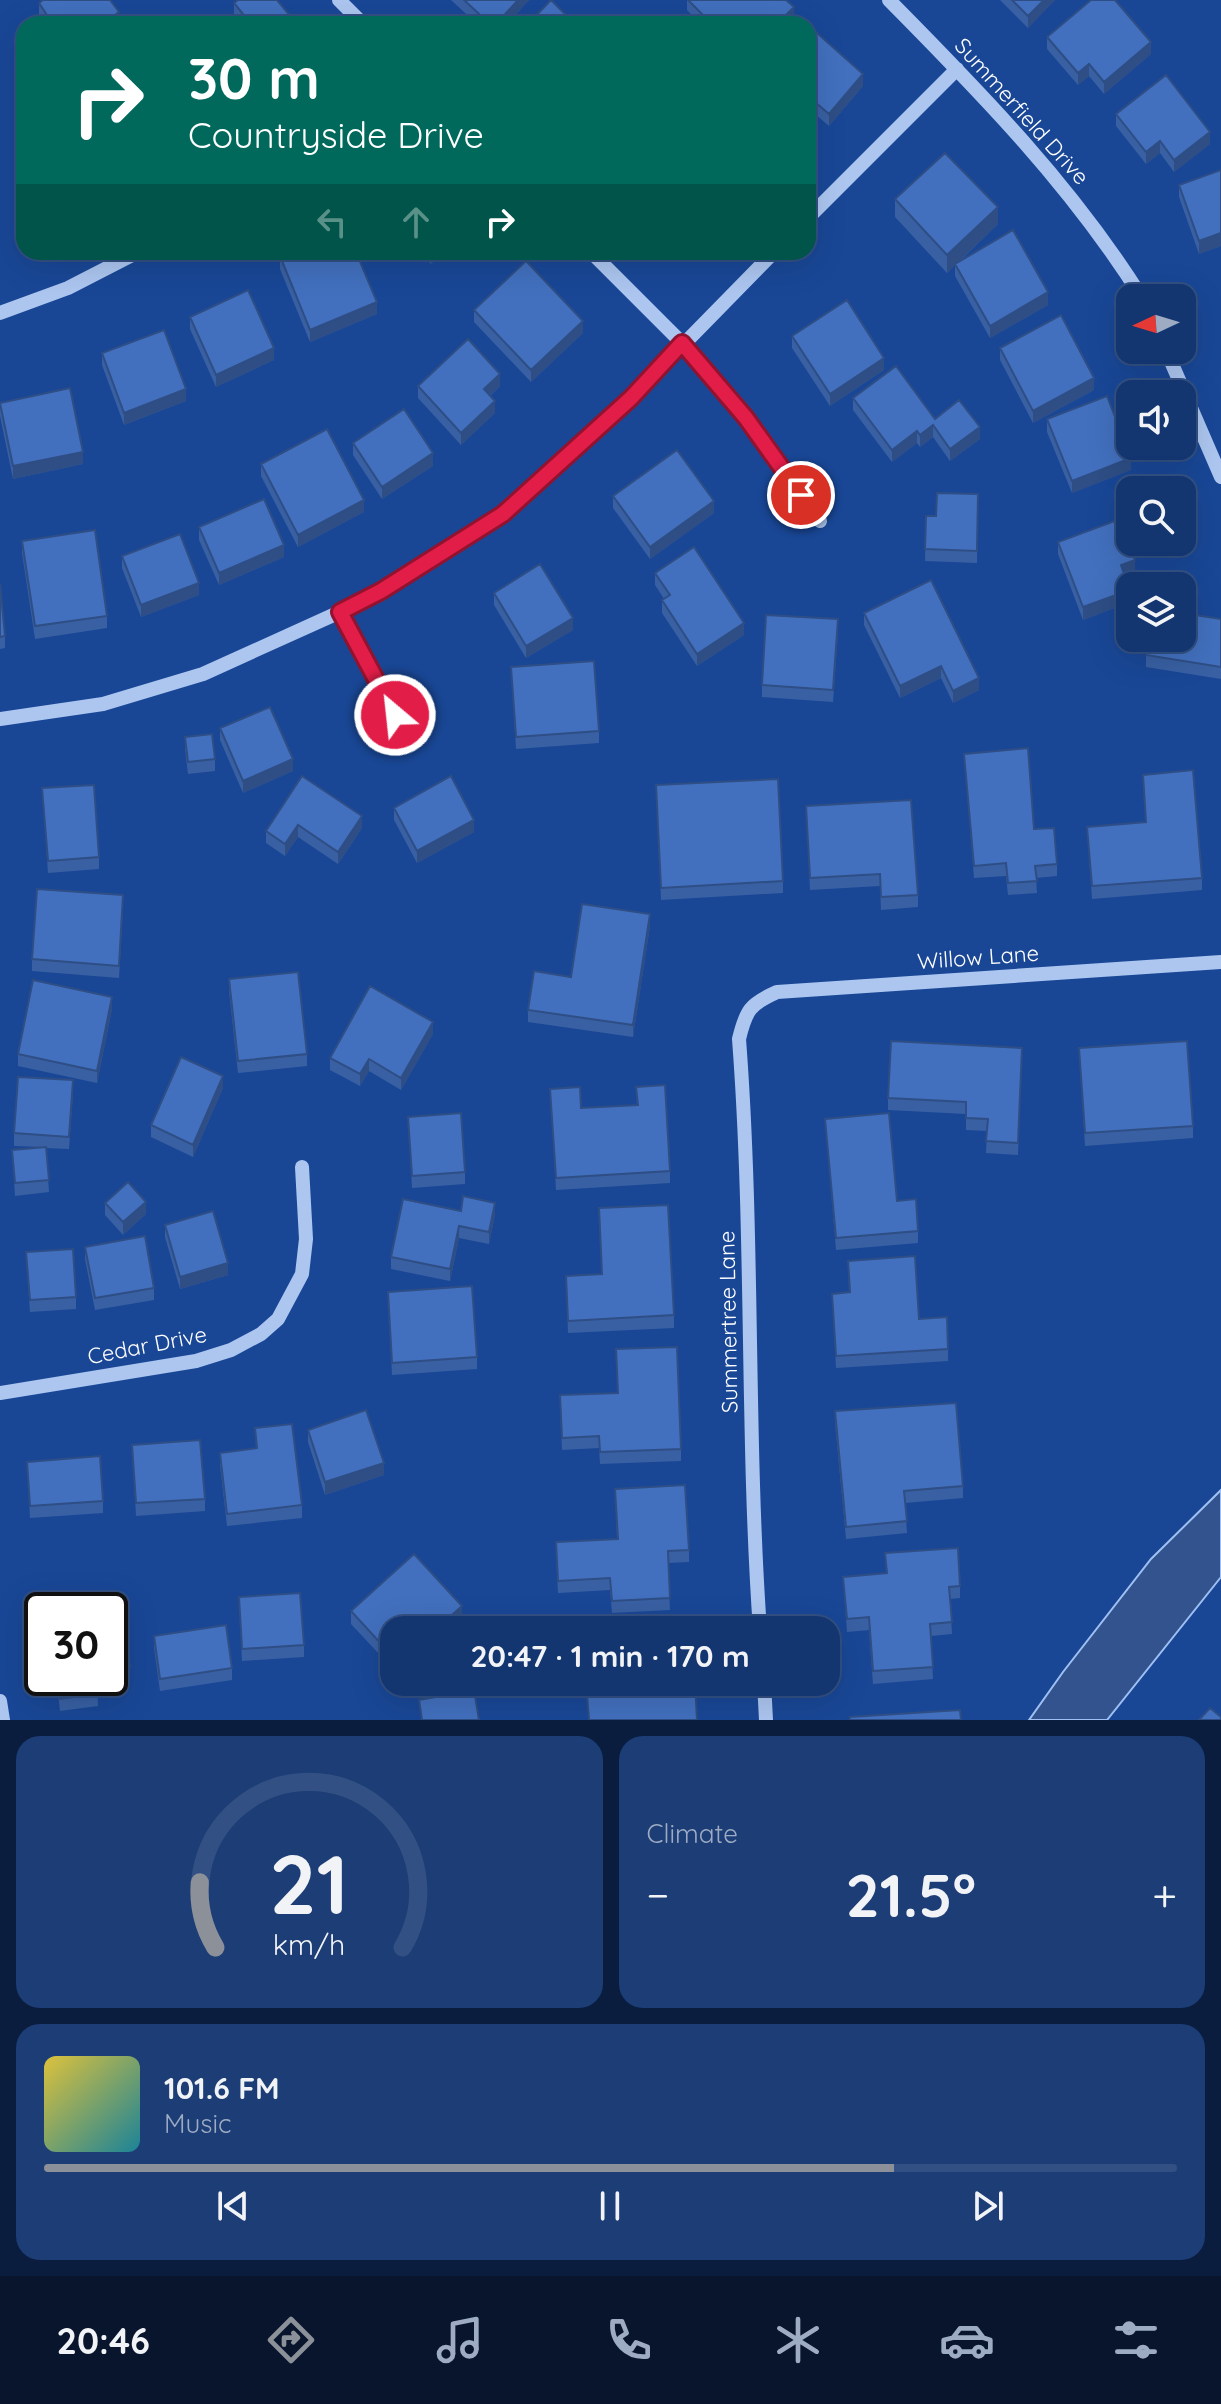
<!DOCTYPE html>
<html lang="en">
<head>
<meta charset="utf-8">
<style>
	:root { --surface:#133570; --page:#1c3d75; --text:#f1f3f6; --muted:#9dabc3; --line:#325083; --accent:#8c9099 }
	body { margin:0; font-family:Quicksand,sans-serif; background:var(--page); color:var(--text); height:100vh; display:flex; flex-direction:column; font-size:30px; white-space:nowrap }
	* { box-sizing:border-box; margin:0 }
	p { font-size:26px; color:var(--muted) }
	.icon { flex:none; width:44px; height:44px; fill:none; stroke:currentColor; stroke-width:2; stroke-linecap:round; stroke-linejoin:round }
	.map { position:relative; height:1720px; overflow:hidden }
	.sheet { display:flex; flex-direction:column; gap:16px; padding:16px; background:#0a1d3e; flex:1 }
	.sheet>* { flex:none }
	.top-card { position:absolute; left:16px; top:16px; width:800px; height:244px; border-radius:24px; box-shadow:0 8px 32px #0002,0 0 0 2px var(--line); background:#00695c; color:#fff; overflow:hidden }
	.needle { width:52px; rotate:266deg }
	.controls { position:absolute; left:1116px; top:284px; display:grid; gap:16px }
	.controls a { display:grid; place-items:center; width:80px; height:80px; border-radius:16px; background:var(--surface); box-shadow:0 8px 32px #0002,0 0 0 2px var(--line); font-size:40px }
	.speed { position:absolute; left:24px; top:1592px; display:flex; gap:16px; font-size:40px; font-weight:700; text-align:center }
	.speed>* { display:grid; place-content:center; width:104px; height:104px; border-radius:50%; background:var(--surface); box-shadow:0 8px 32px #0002,0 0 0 2px var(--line); line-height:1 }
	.speed .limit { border:4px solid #111; border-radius:12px; background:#fff; color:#111 }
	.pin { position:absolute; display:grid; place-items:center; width:68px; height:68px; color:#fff; margin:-34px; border:4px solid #fff; border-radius:50%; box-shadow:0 2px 8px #0007 }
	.me { position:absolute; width:88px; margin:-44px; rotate:332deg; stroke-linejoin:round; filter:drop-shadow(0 0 6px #0008) }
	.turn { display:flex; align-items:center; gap:28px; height:168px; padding:0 40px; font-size:36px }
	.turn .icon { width:104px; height:104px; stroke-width:2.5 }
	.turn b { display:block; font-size:56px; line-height:68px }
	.lanes { display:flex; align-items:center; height:76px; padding:0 40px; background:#0003; justify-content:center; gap:40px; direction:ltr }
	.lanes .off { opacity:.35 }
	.big { font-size:60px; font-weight:700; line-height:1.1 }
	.sheet .tile { flex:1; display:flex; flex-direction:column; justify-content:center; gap:12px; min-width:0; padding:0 28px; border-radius:24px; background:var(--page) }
	.sheet .dial { align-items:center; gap:0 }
	.dial svg { height:208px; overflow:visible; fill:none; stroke:var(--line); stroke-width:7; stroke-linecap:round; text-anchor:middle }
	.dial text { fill:var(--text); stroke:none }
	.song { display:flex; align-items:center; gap:24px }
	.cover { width:96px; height:96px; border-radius:12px; background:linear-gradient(135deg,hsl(50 70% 55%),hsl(190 70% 35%)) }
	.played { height:8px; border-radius:4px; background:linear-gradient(90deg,var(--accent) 75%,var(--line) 75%) }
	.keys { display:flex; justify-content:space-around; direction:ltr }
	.heat { display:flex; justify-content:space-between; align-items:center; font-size:44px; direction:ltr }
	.sheet .tiles { flex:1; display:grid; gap:16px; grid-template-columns:1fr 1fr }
	.tile:last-child { grid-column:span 2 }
	.trip { position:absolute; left:380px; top:1616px; width:460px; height:80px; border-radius:24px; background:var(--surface); box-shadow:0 8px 32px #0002,0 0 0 2px var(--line); font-weight:700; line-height:80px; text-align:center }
	.menu { display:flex; height:128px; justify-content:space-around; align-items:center; background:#08152d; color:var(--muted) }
	.menu .icon { width:56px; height:56px }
	.menu .current { color:var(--accent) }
	.menu b { font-size:36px; color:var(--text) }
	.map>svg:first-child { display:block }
	.water { fill:#32538e; stroke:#9fc0f3; stroke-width:2 }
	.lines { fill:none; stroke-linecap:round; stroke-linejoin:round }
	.minor { stroke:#acc6f0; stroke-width:14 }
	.wall { fill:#3960a3 }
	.shaded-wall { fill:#2e4e85 }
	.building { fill:#4270be; stroke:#2e4e85; stroke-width:2 }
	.route-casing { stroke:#92132f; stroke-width:20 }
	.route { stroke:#e11d48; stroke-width:14 }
	.labels { text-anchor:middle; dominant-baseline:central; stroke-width:6; stroke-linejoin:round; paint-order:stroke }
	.street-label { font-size:22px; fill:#fff; stroke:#194796 }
</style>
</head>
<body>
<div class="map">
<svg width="1221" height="1720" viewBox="0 0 1221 1720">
	<rect width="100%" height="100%" fill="#194796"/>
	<path class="water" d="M1221 1490V1577L1107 1720H1029L1063 1672 1151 1559Z"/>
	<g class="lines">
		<path class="minor" d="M339 0 363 24
			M889 0C981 93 1072 186 1142 298
			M808 218 957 69
			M591 252 682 343 746 418 820 521
			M0 313 68 288 138 252
			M1166 350 1221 477
			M340 612 395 715
			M0 719 103 704 203 674 340 612 381 591 503 514 631 398 774 252
			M0 1393 196 1361 231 1350 261 1334 278 1319 302 1274 306 1239 302 1167
			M760 1630C746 1433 754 1236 739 1039 746 1010 750 1004 777 992L1221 962
			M764 1682 766 1720
			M0 1701 3 1720"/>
	</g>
	<path class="wall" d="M451 0H529L507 24H477Z
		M687 0H786L794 20 789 24H700L687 10Z
		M1000 0H1055L1028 28Z
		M39 3 119 24H45L39 15Z
		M234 3 297 24H241L234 15Z
		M808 25 863 86 829 126 808 108Z
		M1047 37 1151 54 1104 94 1089 76 1078 85 1047 49Z
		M1116 114 1210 144 1174 172 1160 153 1146 164 1116 126Z
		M1221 170V246L1199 254 1179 197V185Z
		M895 199 998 224 959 262 1048 305 990 338 955 276V265L947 273 895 217Z
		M421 252H447L431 264Z
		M280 256 377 314 310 342 280 269Z
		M474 310 583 333 531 382 474 322Z
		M190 317 274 360 216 387 190 329Z
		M792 336 884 370 830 406 792 348Z
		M1000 348 1094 390 1033 423 1000 360Z
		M102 353 186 401 124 425 102 365Z
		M418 386H500L490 396 495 413 461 445 418 398Z
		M853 398 935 419 980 439 950 461 933 437 920 447 917 443 892 462 853 410Z
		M0 403 83 464 13 479 0 416Z
		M1047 419 1131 470 1072 493 1047 432Z
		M353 443 433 466 382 499 353 455Z
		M261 464 364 512 298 547 261 476Z
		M978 494 977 563 925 561 926 516H936Z
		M613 496 714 513 650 559 613 508Z
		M199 527 284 557 219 585 199 540Z
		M22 541 107 616V628L35 639 22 553Z
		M1058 542 1135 572 1125 576 1130 589V602L1083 620 1058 554Z
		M122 556 199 595 141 617 122 568Z
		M655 573 744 635 697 666 662 613V600L664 599 655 585Z
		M0 584 5 636V648L0 649Z
		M494 593 573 630 526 658 494 605Z
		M864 613 979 690 953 703 941 678 900 698 864 625Z
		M1221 619V679L1146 667V655Z
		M838 631 833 702 762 697V685Z
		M511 667 599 731V743L516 749Z
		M220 728 293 771 243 793 220 740Z
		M185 737 215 759V771L188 774 185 749Z
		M964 754 1034 829 1057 864V876L1036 878 1037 893 1008 895 1006 876 974 878Z
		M1143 775 1202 878V890L1092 899 1087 827 1146 822Z
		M302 776 362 828 338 864 298 837 285 856 266 843V831Z
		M656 785 783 881V893L661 900Z
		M42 788 99 857V869L48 873Z
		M806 806 918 895V907L881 910 880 886 810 890Z
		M394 808 474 832 417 863 394 820Z
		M123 907 119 978 32 971V959Z
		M650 926 633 1037 528 1022V1010L571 977Z
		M229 979 307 1054V1066L238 1073 229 991Z
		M112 1009 97 1083 18 1066V1054Z
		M433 1034 401 1090 369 1071 360 1086 330 1070V1058Z
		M1022 1048 1018 1155 986 1153 987 1131 966 1130V1114L888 1110V1098Z
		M1079 1048 1193 1126V1138L1085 1146Z
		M636 1087 670 1171V1183L556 1190 550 1089 581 1108 637 1105Z
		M223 1088 193 1157 151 1137V1125Z
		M73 1092 69 1149 46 1148 49 1192 15 1196 12 1150 43 1147 14 1146V1133Z
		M408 1117 465 1172V1184L412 1188Z
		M825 1119 897 1201 918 1231V1243L836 1250Z
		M105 1203 146 1214 123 1235 105 1215Z
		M599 1208 674 1315V1328L568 1333 566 1276 602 1274Z
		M461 1211 495 1215 489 1244 459 1238 450 1281 391 1269V1257Z
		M165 1225 228 1275 180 1289 165 1237Z
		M85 1247 154 1288V1300L95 1310 85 1259Z
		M26 1252 76 1297V1309L30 1312Z
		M848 1261 948 1349V1361L836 1368 832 1294 849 1292Z
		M388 1292 477 1357V1369L392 1375Z
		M560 1407 681 1449V1461L600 1464 599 1448 562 1450Z
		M835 1411 963 1486V1498L905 1503 907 1533 846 1539 835 1423Z
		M255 1428 302 1505V1518L227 1526 220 1465V1453L256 1449Z
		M308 1430 384 1475 325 1495 308 1442Z
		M132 1445 205 1499V1511L136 1516Z
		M27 1462 103 1501V1513L30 1518Z
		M615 1489 689 1550V1562L668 1563 670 1610 612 1613 610 1590 558 1593 556 1554 617 1539Z
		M885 1553 960 1586V1598L950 1599 952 1634 931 1636 933 1679 873 1684 869 1630 847 1632 843 1577 886 1573Z
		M239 1597 304 1645V1657L242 1661Z
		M122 1601 130 1667V1679L97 1683 98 1706 60 1711 56 1678H110V1610H94V1605Z
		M351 1611 462 1618 448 1630H394V1670L351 1624Z
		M154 1636 232 1668V1680L160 1691 154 1648Z"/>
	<path class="shaded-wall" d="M518 0H529L507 24H496Z
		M1044 0H1055L1028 28V16Z
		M794 7V20L789 24H777Z
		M119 12V24H102Z
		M1151 42V54L1104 94V82Z
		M1089 64V76L1078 85V73Z
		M863 74V86L829 126V114Z
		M1210 132V144L1174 172V160Z
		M1160 141V153L1146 164V152Z
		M998 207V224L947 273V255Z
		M1221 233V246L1199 254V241Z
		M431 252H447L431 264Z
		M1048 292V305L990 338V326Z
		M377 302V314L310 342V330Z
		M583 321V333L531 382V370Z
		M274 348V360L216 387V375Z
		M884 358V370L830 406V394Z
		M500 374V386L484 401V389Z
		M1094 378V390L1033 423V411Z
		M186 389V401L124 425V413Z
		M495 401V413L461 445V433Z
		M933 425V437L920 447V435Z
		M980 427V439L950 461V449Z
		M917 431V443L892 462V450Z
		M83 452V464L13 479V466Z
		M433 453V466L382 499V487Z
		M1131 458V470L1072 493V481Z
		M364 500V512L298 547V535Z
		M714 501V513L650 559V547Z
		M284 545V557L219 585V573Z
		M1135 560V572L1121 578V565Z
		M199 583V595L141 617V605Z
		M1130 590V602L1083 620V607Z
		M573 618V630L526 658V646Z
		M744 623V635L697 666V654Z
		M941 666V678L900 698V686Z
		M979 678V690L953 703V691Z
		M293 759V771L243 793V781Z
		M362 816V828L338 864V852Z
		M474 820V832L417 863V851Z
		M298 825V837L285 856V844Z
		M650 914V926L633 1037V1025Z
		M112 997V1009L97 1083V1071Z
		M433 1022V1034L401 1090V1078Z
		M369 1059V1071L360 1086V1074Z
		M223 1076V1088L193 1157V1145Z
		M146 1202V1214L123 1235V1222Z
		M495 1203V1215L489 1244V1232Z
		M459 1226V1238L450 1281V1269Z
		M228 1263V1275L180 1289V1277Z
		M384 1463V1475L325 1495V1482Z
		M462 1606V1618L448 1630H435Z"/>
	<path class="building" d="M43 0H110L119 12 102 24H53L39 3Z
		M238 0H277L297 24H251L234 3Z
		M464 0H518L496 24H490Z
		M551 0 575 24H528Z
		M688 0H786L794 7 777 24H712Z
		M1012 0H1044L1028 16Z
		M1091 0H1115L1151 42 1104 82 1089 64 1078 73 1047 37Z
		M808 25 863 74 829 114 808 96Z
		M1166 75 1210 132 1174 160 1160 141 1146 152 1116 114Z
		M945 153 998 207 947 255 895 199Z
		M1221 170V233L1199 241 1179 185Z
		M1013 230 1048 292 990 326 955 264Z
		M291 252H356L377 302 310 330 280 256Z
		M526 261 583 321 531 370 474 310Z
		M248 290 274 348 216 375 190 317Z
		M847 300 884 358 830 394 792 336Z
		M1061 315 1094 378 1033 411 1000 348Z
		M164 330 186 389 124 413 102 353Z
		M468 339 500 374 484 389 495 401 461 433 418 386Z
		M896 366 935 419 959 400 980 427 950 449 933 425 920 435 917 431 892 450 853 398Z
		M70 388 83 452 13 466 0 403Z
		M1107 396 1131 458 1072 481 1047 419Z
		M404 409 433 453 382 487 353 443Z
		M327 429 364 500 298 535 261 464Z
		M677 450 714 501 650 547 613 496Z
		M937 493 978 494 977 551 925 549 926 516H936Z
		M264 499 284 545 219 573 199 527Z
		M1120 519 1135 560 1121 565 1130 590 1083 607 1058 542Z
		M95 530 107 616 35 626 22 541Z
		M180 534 199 583 141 605 122 556Z
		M694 547 744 623 697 654 662 600 670 595 655 573Z
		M540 564 573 618 526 646 494 593Z
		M931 580 979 678 953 691 941 666 900 686 864 613Z
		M0 584 5 636 0 637Z
		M1182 613 1221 619V667L1146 655 1148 638H1182Z
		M766 615 838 619 833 690 762 685Z
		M594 661 599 731 516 737 511 667Z
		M270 707 293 759 243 781 220 728Z
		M212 734 215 759 188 762 185 737Z
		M1028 748 1034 829 1054 828 1057 864 1035 866 1037 881 1008 883 1006 863 974 866 964 754Z
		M1193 770 1202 878 1092 886 1087 827 1146 822 1143 775Z
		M302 776 362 816 338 852 298 825 285 844 266 831Z
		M451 776 474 820 417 851 394 808Z
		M778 779 783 881 661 888 656 785Z
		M94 785 99 857 48 861 42 788Z
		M911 800 918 895 881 897 880 874 810 878 806 806Z
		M37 889 123 895 119 966 32 959Z
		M582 904 650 914 633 1025 528 1010 534 971 571 977Z
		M298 972 307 1054 238 1061 229 979Z
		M33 980 112 997 97 1071 18 1054Z
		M370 986 433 1022 401 1078 369 1059 360 1074 330 1058Z
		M891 1041 1022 1048 1018 1143 986 1141 988 1119 966 1118V1102L888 1098Z
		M1187 1041 1193 1126 1085 1133 1079 1048Z
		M181 1057 223 1076 193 1145 151 1125Z
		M18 1077 73 1080 69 1137 14 1133Z
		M665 1085 670 1171 556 1178 550 1089 580 1087 581 1108 638 1105 636 1087Z
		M461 1113 465 1172 412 1176 408 1117Z
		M889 1113 897 1201 916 1199 918 1231 836 1238 825 1119Z
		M46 1147 49 1180 15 1183 12 1150Z
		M128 1182 146 1202 123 1222 105 1203Z
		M463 1196 495 1203 489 1232 459 1226 450 1269 391 1257 403 1199 461 1211Z
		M668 1205 674 1315 568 1321 566 1276 602 1274 599 1208Z
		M213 1211 228 1263 180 1277 165 1225Z
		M145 1236 154 1288 95 1298 85 1247Z
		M73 1249 76 1297 30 1300 26 1252Z
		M915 1256 919 1319 947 1317 948 1349 836 1356 832 1294 850 1292 848 1261Z
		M472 1286 477 1357 392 1363 388 1292Z
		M677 1347 681 1449 600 1452 599 1436 562 1438 560 1395 618 1393 616 1349Z
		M956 1403 963 1486 904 1491 907 1521 846 1527 835 1411Z
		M366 1410 384 1463 325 1482 308 1430Z
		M292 1424 302 1505 227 1514 220 1453 257 1448 255 1428Z
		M200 1440 205 1499 136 1503 132 1445Z
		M100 1456 103 1501 30 1506 27 1462Z
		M685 1485 689 1550 668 1551 670 1598 612 1601 610 1578 558 1581 556 1542 618 1539 615 1489Z
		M958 1548 960 1586 949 1587 952 1622 930 1624 933 1667 873 1671 869 1617 847 1619 843 1577 887 1573 885 1553Z
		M414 1554 462 1606 435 1630H394V1658L351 1611Z
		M300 1593 304 1645 242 1649 239 1597Z
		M122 1601 130 1667 110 1669V1610H94V1605Z
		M226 1625 232 1668 160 1679 154 1636Z
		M668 1627V1630H616Z
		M57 1678H96L98 1694 60 1699Z
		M586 1682H671L672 1684 695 1682 697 1720H589Z
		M474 1690 479 1720H422L419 1700Z
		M1210 1708 1221 1717V1720H1199Z
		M960 1710 961 1720H850V1717Z"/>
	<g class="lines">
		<g class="route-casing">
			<path id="route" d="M395 715 340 612 381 591 503 514 631 398 682 343 746 418 801 495"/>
		</g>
		<use href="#route" class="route"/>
	</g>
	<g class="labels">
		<g class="street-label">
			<text transform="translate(1022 111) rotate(48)">Summerfield Drive</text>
			<text transform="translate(978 957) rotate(-4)">Willow Lane</text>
			<text transform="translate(728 1322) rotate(-91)">Summertree Lane</text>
			<text transform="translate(147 1345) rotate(-11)">Cedar Drive</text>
		</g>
	</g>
</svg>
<div class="controls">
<a><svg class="needle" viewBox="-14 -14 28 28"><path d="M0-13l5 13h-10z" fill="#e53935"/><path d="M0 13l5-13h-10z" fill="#9dabc3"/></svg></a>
<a><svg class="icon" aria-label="sound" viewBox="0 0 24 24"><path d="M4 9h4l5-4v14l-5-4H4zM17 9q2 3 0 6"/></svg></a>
<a><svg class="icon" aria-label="search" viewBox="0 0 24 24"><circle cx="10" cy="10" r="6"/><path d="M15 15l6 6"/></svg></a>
<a><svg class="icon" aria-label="layers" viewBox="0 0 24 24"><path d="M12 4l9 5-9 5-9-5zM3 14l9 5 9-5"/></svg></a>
</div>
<div class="speed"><div class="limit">30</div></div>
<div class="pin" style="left:801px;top:495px;background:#d93025"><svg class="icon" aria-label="arrive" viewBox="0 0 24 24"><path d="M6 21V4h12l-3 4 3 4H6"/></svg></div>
<svg class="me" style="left:395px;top:715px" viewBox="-20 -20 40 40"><circle r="17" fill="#e11d48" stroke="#fff" stroke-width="3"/><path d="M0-11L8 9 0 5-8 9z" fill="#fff"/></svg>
<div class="trip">20:47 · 1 min · 170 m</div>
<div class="top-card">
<div class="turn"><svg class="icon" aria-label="right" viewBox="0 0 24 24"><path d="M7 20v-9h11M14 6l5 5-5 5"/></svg><div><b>30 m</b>Countryside Drive</div></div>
<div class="lanes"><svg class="icon off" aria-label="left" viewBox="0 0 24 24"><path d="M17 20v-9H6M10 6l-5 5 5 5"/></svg><svg class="icon off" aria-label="ahead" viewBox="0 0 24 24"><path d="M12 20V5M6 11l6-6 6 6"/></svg><svg class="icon" aria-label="right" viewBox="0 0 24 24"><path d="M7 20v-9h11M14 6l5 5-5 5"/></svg></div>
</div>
</div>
<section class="sheet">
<div class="tiles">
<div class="tile dial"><svg viewBox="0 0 100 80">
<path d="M14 69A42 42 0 1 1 86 69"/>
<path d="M14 69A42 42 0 0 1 8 44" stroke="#8c9099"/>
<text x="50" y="56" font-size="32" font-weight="700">21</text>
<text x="50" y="72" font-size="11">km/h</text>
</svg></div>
<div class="tile"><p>Climate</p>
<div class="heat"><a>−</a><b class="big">21.5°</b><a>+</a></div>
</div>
<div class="tile">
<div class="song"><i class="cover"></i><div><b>101.6 FM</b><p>Music</p></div></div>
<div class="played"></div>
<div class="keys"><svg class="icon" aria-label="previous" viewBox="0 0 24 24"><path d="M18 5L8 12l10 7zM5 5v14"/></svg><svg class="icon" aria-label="pause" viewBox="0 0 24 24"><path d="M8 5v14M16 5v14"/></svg><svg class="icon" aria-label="next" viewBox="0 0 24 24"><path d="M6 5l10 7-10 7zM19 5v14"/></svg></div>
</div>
</div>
</section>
<nav class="menu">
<b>20:46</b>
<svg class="icon current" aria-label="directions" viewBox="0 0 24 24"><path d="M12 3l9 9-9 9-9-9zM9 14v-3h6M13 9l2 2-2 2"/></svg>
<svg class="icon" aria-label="music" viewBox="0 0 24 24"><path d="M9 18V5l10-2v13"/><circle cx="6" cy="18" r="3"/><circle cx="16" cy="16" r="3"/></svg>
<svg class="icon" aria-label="phone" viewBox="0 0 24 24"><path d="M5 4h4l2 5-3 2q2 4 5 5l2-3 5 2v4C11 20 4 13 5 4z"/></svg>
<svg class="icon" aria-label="climate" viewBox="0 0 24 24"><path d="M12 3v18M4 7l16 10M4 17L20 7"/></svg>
<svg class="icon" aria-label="car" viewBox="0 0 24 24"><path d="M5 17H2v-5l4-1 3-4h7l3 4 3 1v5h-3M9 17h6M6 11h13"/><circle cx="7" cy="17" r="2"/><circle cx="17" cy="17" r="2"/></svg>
<svg class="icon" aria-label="filters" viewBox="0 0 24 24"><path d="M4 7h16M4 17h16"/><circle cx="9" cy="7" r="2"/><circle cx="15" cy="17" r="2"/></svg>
</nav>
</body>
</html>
